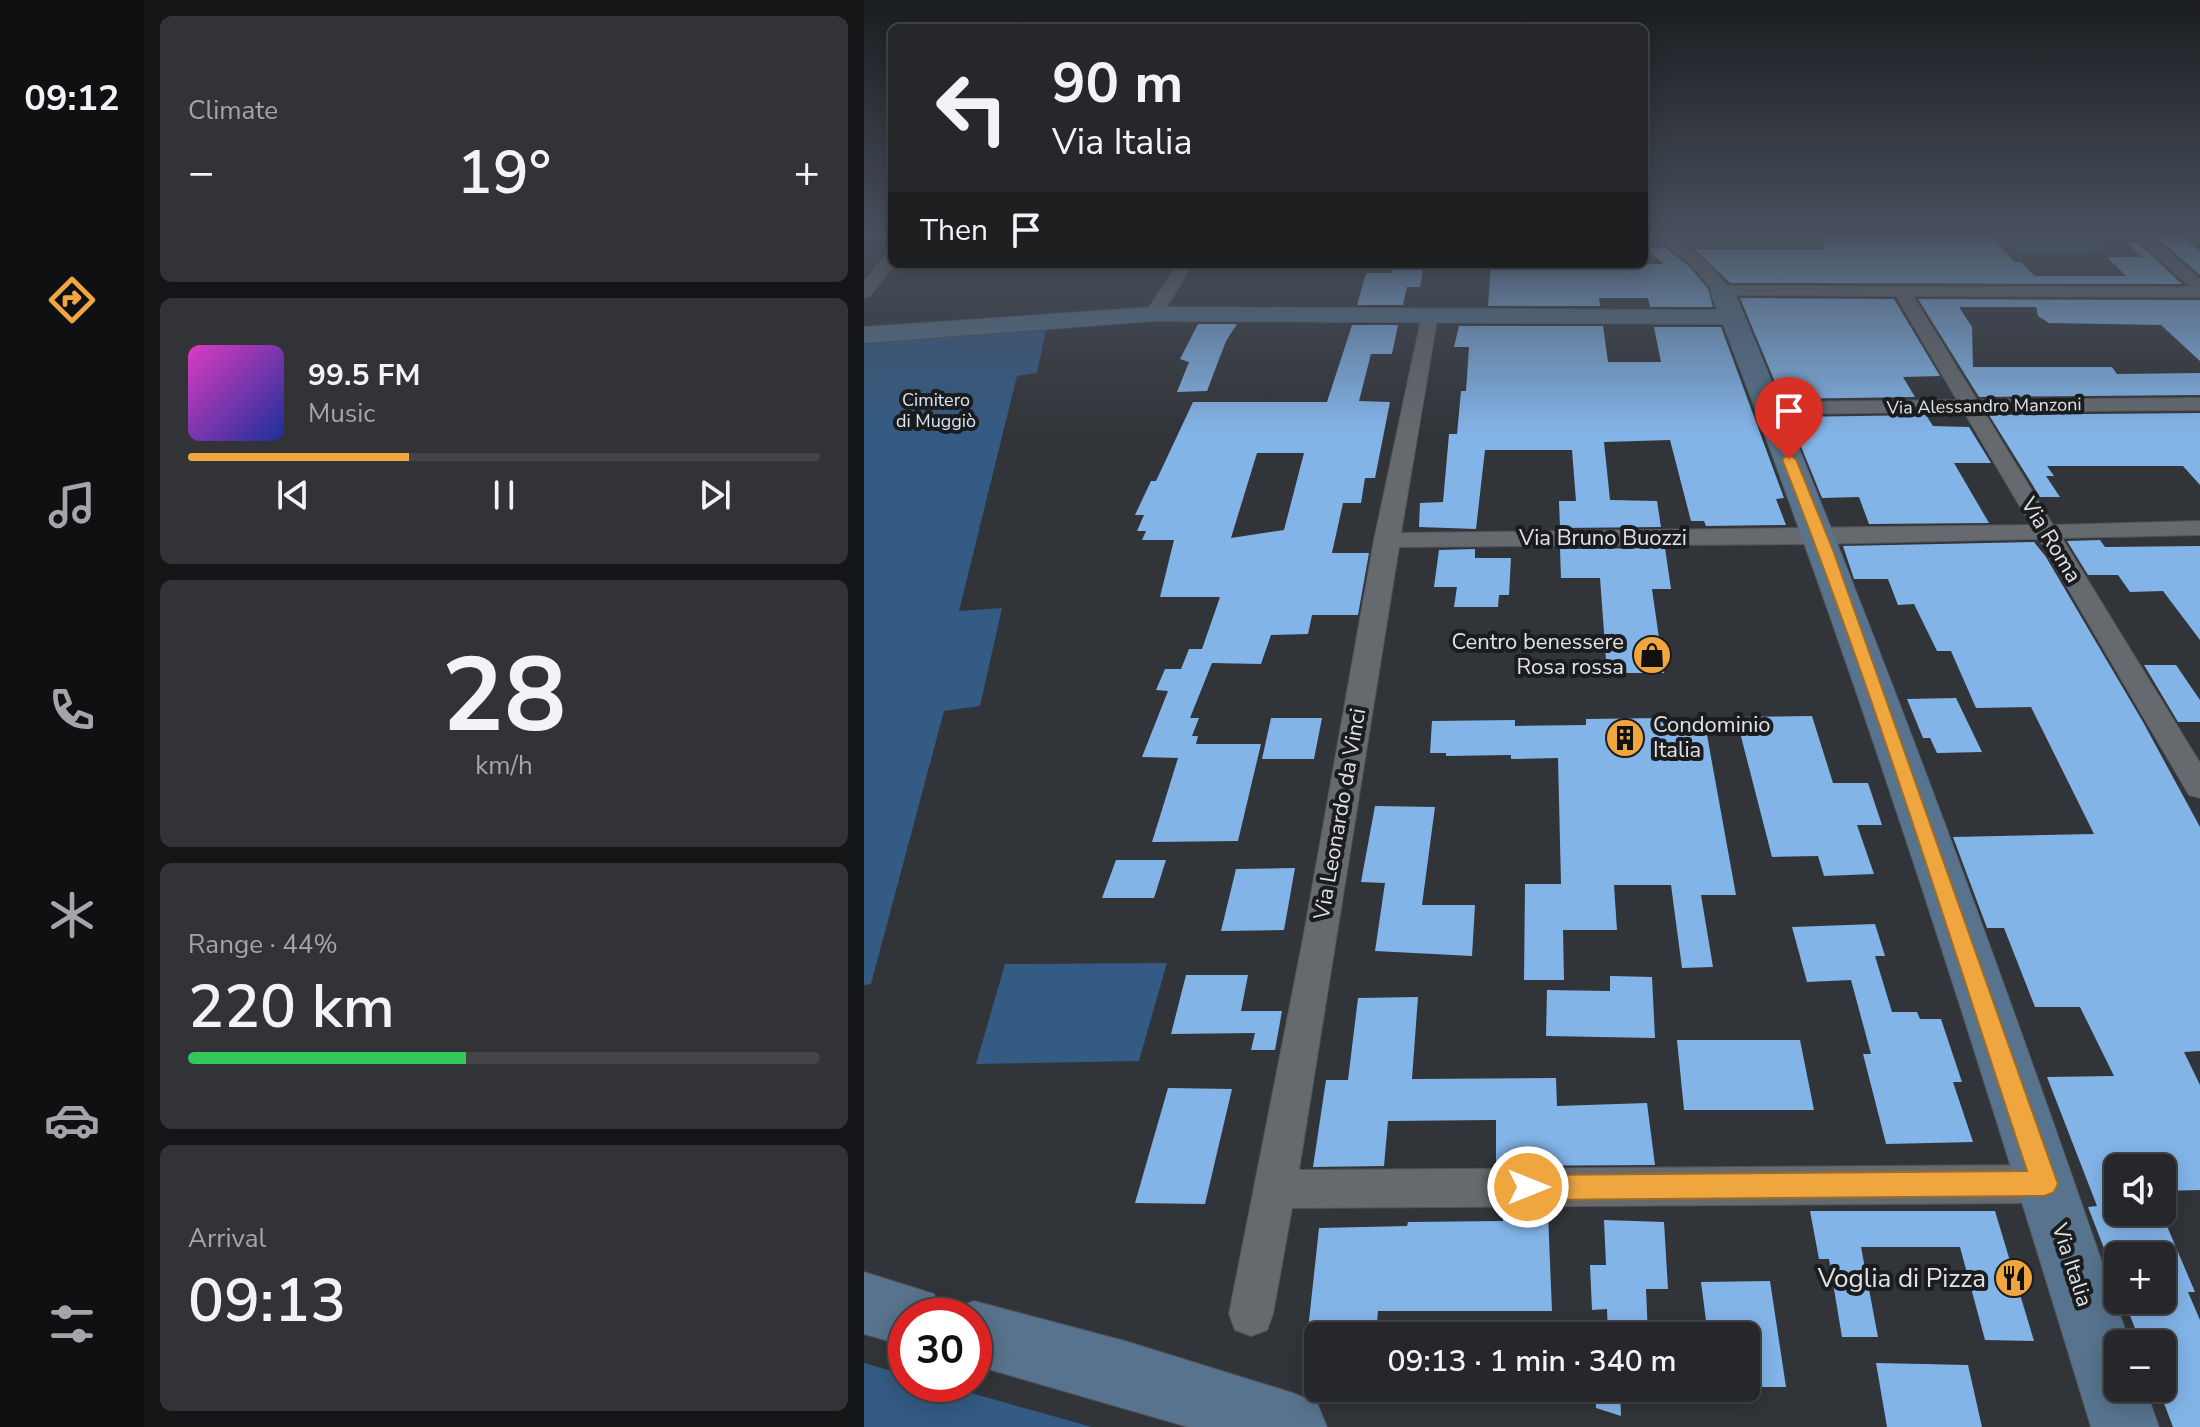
<!DOCTYPE html>
<html lang="en">
<head>
<meta charset="utf-8">
<style>
	:root { --surface:#25272a; --page:#313336; --text:#f1f3f6; --muted:#a3a5a8; --line:#424447; --accent:#f0a63f }
	body { margin:0; font-family:"Nunito Sans",sans-serif; background:var(--page); color:var(--text); height:100vh; display:flex; flex-direction:column; font-size:30px; white-space:nowrap }
	* { box-sizing:border-box; margin:0 }
	p { font-size:26px; color:var(--muted) }
	.icon { flex:none; width:44px; height:44px; fill:none; stroke:currentColor; stroke-width:2; stroke-linecap:round; stroke-linejoin:round }
	.map { position:relative; flex:1; overflow:hidden }
	.side { display:flex; flex-direction:column; gap:16px; padding:16px; background:#141517; width:720px }
	.side>* { flex:none }
	.guide { position:absolute; left:24px; top:24px; width:760px; height:244px; border-radius:12px; box-shadow:0 4px 20px #0003,0 0 0 2px var(--line); background:#25272a; color:var(--text); overflow:hidden }
	.buttons { position:absolute; left:1240px; top:1154px; display:grid; gap:16px }
	.buttons a { display:grid; place-items:center; width:72px; height:72px; border-radius:12px; background:var(--surface); box-shadow:0 4px 20px #0003,0 0 0 2px var(--line); font-size:40px }
	.speed { position:absolute; left:24px; top:1298px; display:flex; gap:16px; font-size:40px; font-weight:700; text-align:center }
	.speed>* { display:grid; place-content:center; width:104px; height:104px; border-radius:50%; background:var(--surface); box-shadow:0 4px 20px #0003,0 0 0 2px var(--line); line-height:1 }
	.speed .limit { border:12px solid #d22; background:#fff; color:#111 }
	.pin { position:absolute; display:grid; place-items:center; width:68px; height:68px; color:#fff; margin:-82px -34px; border-radius:50% 50% 50% 0; rotate:-45deg; box-shadow:0 0 8px #0007 }
	.pin .icon { rotate:45deg }
	.me { position:absolute; width:88px; margin:-44px; rotate:90deg; stroke-linejoin:round; filter:drop-shadow(0 0 6px #0008) }
	.turn { display:flex; align-items:center; gap:28px; height:168px; padding:0 32px; font-size:36px }
	.turn .icon { width:104px; height:104px; stroke-width:2.5 }
	.turn b { display:block; font-size:56px; line-height:68px }
	.then { display:flex; align-items:center; height:76px; padding:0 32px; background:#0003; gap:16px; font-size:30px }
	.big { font-size:60px; font-weight:600; line-height:1.1 }
	.side .card { flex:1; display:flex; flex-direction:column; justify-content:center; gap:12px; min-width:0; padding:0 28px; border-radius:12px; background:var(--page) }
	.side .dial { align-items:center; gap:0 }
	.dial b { font-size:104px; line-height:1 }
	.song { display:flex; align-items:center; gap:24px }
	.cover { width:96px; height:96px; border-radius:12px; background:linear-gradient(135deg,hsl(310 70% 55%),hsl(230 70% 35%)) }
	.played { height:8px; border-radius:4px; background:linear-gradient(90deg,var(--accent) 35%,var(--line) 35%) }
	.keys { display:flex; justify-content:space-around; direction:ltr }
	.heat { display:flex; justify-content:space-between; align-items:center; font-size:44px; direction:ltr }
	.charge { height:12px; border-radius:6px; background:linear-gradient(90deg,#34c759 44%,var(--line) 0) }
	.trip { position:absolute; left:440px; top:1322px; width:456px; height:80px; border-radius:12px; background:var(--surface); box-shadow:0 4px 20px #0003,0 0 0 2px var(--line); font-weight:600; line-height:80px; text-align:center }
	main { display:flex; flex:1; min-height:0 }
	.tab-bar { display:flex; flex-direction:column; width:144px; justify-content:space-around; align-items:center; background:#0f1011; color:var(--muted) }
	.tab-bar .icon { width:56px; height:56px }
	.tab-bar .on { color:var(--accent) }
	.tab-bar b { font-size:36px; color:var(--text) }
	.map>svg:first-child { display:block }
	.green { fill:#345b84 }
	.building { fill:#83b4e8; fill-rule:evenodd }
	.lines { fill:none; stroke-linecap:round; stroke-linejoin:round }
	.street-casing { stroke:#515356; stroke-width:2 }
	.secondary-casing { stroke:#515356; stroke-width:2 }
	.street { fill:#666a6e; fill-rule:evenodd }
	.secondary { fill:#58738d; fill-rule:evenodd }
	.route { fill:#f0a63f; stroke:#9c6c29; stroke-width:2 }
	.labels { text-anchor:middle; dominant-baseline:central; stroke-width:8; stroke-linejoin:round; paint-order:stroke }
	.far-park-label { font-size:18px; fill:#d8e5f4; stroke:#1a1c1e }
	.far-street-label { font-size:18px; fill:#e0e2e5; stroke:#1a1c1e }
	.street-label { font-size:22px; fill:#e0e2e5; stroke:#1a1c1e }
	.poi-label { font-size:22px; fill:#e0e2e5; stroke:#1a1c1e; text-anchor:end }
	.near-poi-label { font-size:26px; fill:#e0e2e5; stroke:#1a1c1e; text-anchor:end }
</style>
</head>
<body>
<main>
<nav class="tab-bar">
<b>09:12</b>
<svg class="icon on" aria-label="directions" viewBox="0 0 24 24"><path d="M12 3l9 9-9 9-9-9zM9 14v-3h6M13 9l2 2-2 2"/></svg>
<svg class="icon" aria-label="music" viewBox="0 0 24 24"><path d="M9 18V5l10-2v13"/><circle cx="6" cy="18" r="3"/><circle cx="16" cy="16" r="3"/></svg>
<svg class="icon" aria-label="phone" viewBox="0 0 24 24"><path d="M5 4h4l2 5-3 2q2 4 5 5l2-3 5 2v4C11 20 4 13 5 4z"/></svg>
<svg class="icon" aria-label="climate" viewBox="0 0 24 24"><path d="M12 3v18M4 7l16 10M4 17L20 7"/></svg>
<svg class="icon" aria-label="car" viewBox="0 0 24 24"><path d="M5 17H2v-5l4-1 3-4h7l3 4 3 1v5h-3M9 17h6M6 11h13"/><circle cx="7" cy="17" r="2"/><circle cx="17" cy="17" r="2"/></svg>
<svg class="icon" aria-label="filters" viewBox="0 0 24 24"><path d="M4 7h16M4 17h16"/><circle cx="9" cy="7" r="2"/><circle cx="15" cy="17" r="2"/></svg>
</nav>
<section class="side">
<div class="card"><p>Climate</p>
<div class="heat"><a>−</a><b class="big">19°</b><a>+</a></div>
</div>
<div class="card">
<div class="song"><i class="cover"></i><div><b>99.5 FM</b><p>Music</p></div></div>
<div class="played"></div>
<div class="keys"><svg class="icon" aria-label="previous" viewBox="0 0 24 24"><path d="M18 5L8 12l10 7zM5 5v14"/></svg><svg class="icon" aria-label="pause" viewBox="0 0 24 24"><path d="M8 5v14M16 5v14"/></svg><svg class="icon" aria-label="next" viewBox="0 0 24 24"><path d="M6 5l10 7-10 7zM19 5v14"/></svg></div>
</div>
<div class="card dial"><b>28</b><p>km/h</p></div>
<div class="card"><p>Range · 44%</p><b class="big">220 km</b><div class="charge"></div></div>
<div class="card"><p>Arrival</p><b class="big">09:13</b></div>
</section>
<div class="map">
<svg width="1336" height="1427" viewBox="0 0 1336 1427">
	<rect width="100%" height="100%" fill="#313438"/>
	<path class="green" d="M1225 236 1242 252 1154 253 1139 237Z
		M182 330 173 373 153 376 95 611 138 608 116 706 80 711 7 984 0 985V343Z
		M303 963 275 1061 112 1064 141 964Z
		M0 1363 42 1375V1384H75L228 1427H0Z"/>
	<path class="building" d="M952 234H1126L1150 262H1157L1171 276H1262L1243 257H1278L1263 243H1274L1318 284 866 283 831 249H960L961 241Z
		M1289 234H1314L1336 251V275Z
		M780 248H801L825 266 844 289 849 307H786L784 298H735L736 306H624L627 264H800Z
		M530 264H560L556 287H543L539 305H493L502 273H528Z
		M876 298 1030 299 1076 376 1039 377 1051 397 918 399Z
		M1054 299 1336 300V361L1297 325 1185 323 1174 316 1172 307H1095L1108 327 1109 367H1248L1253 374 1336 373V395L1115 397Z
		M334 324H373L362 341 343 391 313 392 325 362 316 359Z
		M488 325H534L528 354H507L495 401 526 402 511 478H501L497 503H479L468 553H505L494 615H448L444 634 407 635 397 664 348 663 326 718H335L328 736H334L332 744H397L374 841 288 842 314 758 278 757 304 691 292 690 301 669H317L325 649H338L356 597H296L310 540H278L282 531H273L280 515H271L287 481H292L329 402H463ZM393 453H440L420 530 367 538Z
		M595 326H739L744 362H797L790 327H857L920 498 912 499 922 525 842 526 840 521H827L806 440 740 442 746 500 793 501 797 527 696 528 695 501H712L708 450H621L612 529 555 527 556 503 579 502 585 434H593L597 391H602L605 347H590Z
		M1336 413V485L1319 466H1183L1190 476H1182L1196 497H1176L1125 415Z
		M1062 415 1069 426 1105 427 1127 463H1090L1125 523 1005 524 995 497 958 498 925 417Z
		M1236 540 1241 547 1336 546V640L1299 591 1266 592 1254 575H1224L1203 541Z
		M1170 542 1182 557 1279 722 1336 827V1051L1320 1052 1336 1085V1190L1298 1191V1168H1254V1212H1297L1331 1292H1324L1336 1320V1427H1309L1298 1398V1344H1277L1260 1300H1298V1256H1243L1224 1207 1233 1206 1183 1077 1250 1076 1216 1007H1171L1140 928H1123L1089 837 1230 834 1167 707 1112 708 1087 651H1073L1050 604 1034 605 1024 579H990L979 546Z
		M801 548 807 589H788L800 673H743L736 578H697L696 549Z
		M611 549V558H647L645 595H635L634 607H590L593 587H570L575 550Z
		M1280 665H1312L1336 700V722H1314Z
		M1092 698 1118 752 1073 753 1066 738H1059L1043 699Z
		M948 716 969 783H1004L1018 825H993L1010 874 960 876 954 856 908 857 872 717Z
		M407 718H458L450 759H398Z
		M798 718 799 724H841L872 895H837L849 967 818 968 807 885H750L753 930H699L700 980H660L661 884H697L694 758 647 759V755L582 756V753H566L568 721 651 720V726L722 725V719Z
		M511 806 571 807 558 905H611L608 956 511 951 521 883 497 882Z
		M252 860H302L290 898H238Z
		M431 868 420 930 357 931 372 869Z
		M1011 924 1021 956H1011L1028 1012H1053L1056 1019H1077L1098 1082H1089L1109 1142 1022 1144 999 1054H1007L987 980 943 982 928 927Z
		M322 975H384L377 1011H418L411 1050H387L391 1033 307 1034Z
		M746 976 788 977 791 1038 682 1036 683 990 746 991Z
		M554 997 548 1079 692 1078 693 1106 783 1103 791 1165 632 1166V1120L524 1121 520 1166 449 1167 462 1080H484L494 998Z
		M813 1040H936L950 1110H820Z
		M304 1088 368 1089 341 1204 271 1203Z
		M946 1211H1131L1170 1341 1121 1340 1096 1247H997L1014 1337H978L965 1259H955Z
		M684 1213 688 1311H514L512 1336H467L468 1329 444 1330 455 1228 543 1226 544 1222 639 1221V1214Z
		M740 1220 800 1222 804 1289H782L784 1336H744L743 1309 728 1310 726 1265H742Z
		M906 1281 922 1387H882V1336H844L837 1282Z
		M1012 1363 1104 1365 1118 1427H1023Z
		M731 1388H756L757 1416 732 1408Z"/>
	<g class="lines">
		<g class="street-casing">
			<path id="street" d="M787 234 950 237 958 242 950 247 821 246 839 258 863 286 1326 287 1268 234H1284L1336 279V297L1049 296 1113 400 1336 398V410L1120 412 1189 525 1336 521V535L1198 538 1336 763V798L1325 795 1175 539 956 544 535 547 435 1170 1181 1165 1195 1170 1201 1184 1195 1198 1181 1203 428 1208 409 1314 403 1330 387 1336 371 1330 365 1314 439 939 510 540 559 310 565 309 574 314 537 533 1167 525 1100 412 904 414 894 408 904 402 1093 400 1032 296 852 295 827 264Z
				M28 252V264H31L6 296 0 297V281L22 254Z
				M313 264H329L296 318H284L281 314Z"/>
		</g>
		<g class="secondary-casing">
			<path id="secondary" d="M858 284 866 286 870 291C1016 637 1145 989 1266 1344H1254V1388H1281L1295 1427H1227C1114 1056 998 687 859 324L290 321 0 343V327L290 307 853 310 846 291 850 286Z
				M0 1272 70 1294 80 1316H42V1346L0 1334Z
				M110 1301 261 1341 429 1393 453 1403 463 1427H324L110 1365V1316H85L87 1310Z"/>
		</g>
		<use href="#street" class="street"/>
		<use href="#secondary" class="secondary"/>
	</g>
	<linearGradient id="sky" x2="0" y2="1"><stop stop-color="#1b1d1f"/><stop offset="0.54" stop-color="#48505e"/><stop offset="1" stop-color="#48505e" stop-opacity="0"/></linearGradient>
	<rect width="1336" height="434" fill="url(#sky)"/>
	<path class="route" d="M925 455 932 459 969 550 1194 1184 1190 1192 1181 1196 664 1200 654 1196 651 1187 654 1178 664 1175 1163 1171C1084 933 1010 693 918 459Z"/>
	<defs>
		<g id="shop-disc" transform="scale(2)"><circle r="9.5" fill="#f0a63f" stroke="#1a1c1e"/><path d="M-5-2.5h2.3a2.7 3.5 0 0 1 5.4 0H5L5.5 6h-11ZM-1.5-2.5h3a1.5 2.3 0 0 0-3 0Z" fill="#111"/></g>
		<g id="building-disc" transform="scale(2)"><circle r="9.5" fill="#f0a63f" stroke="#1a1c1e"/><path d="M-4-6H4V6H1V3H-1V6H-4ZM-2.5-4.3h1.7v1.8h-1.7ZM.8-4.3h1.7v1.8H.8ZM-2.5-1h1.7V.8h-1.7ZM.8-1h1.7V.8H.8Z" fill="#111"/></g>
		<g id="restaurant-disc" transform="scale(2)"><circle r="9.5" fill="#f0a63f" stroke="#1a1c1e"/><path d="M-5-6h1v4h1v-4h1v4h1v-4h1v5L-1.5 .5V6h-2V.5L-5-1ZM5-6V6H3V1.5H1.5Q1.5-4 5-6Z" fill="#111"/></g>
	</defs>
	<g fill-rule="evenodd">
		<use href="#shop-disc" x="788" y="655"/>
		<use href="#building-disc" x="761" y="738"/>
		<use href="#restaurant-disc" x="1150" y="1278"/>
	</g>
	<g class="labels">
		<g class="far-park-label">
			<text x="72" y="400">Cimitero<tspan x="72" dy="21">di Muggiò</tspan></text>
		</g>
		<g class="far-street-label">
			<text transform="translate(1120 406) rotate(-1)">Via Alessandro Manzoni</text>
		</g>
		<g class="street-label">
			<text x="739" y="538">Via Bruno Buozzi</text>
			<text transform="translate(1187 540) rotate(59)">Via Roma</text>
			<text transform="translate(476 814) rotate(-80)">Via Leonardo da Vinci</text>
			<text transform="translate(1208 1265) rotate(72)">Via Italia</text>
		</g>
		<g class="poi-label">
			<text x="760" y="642">Centro benessere<tspan x="760" dy="25">Rosa rossa</tspan></text>
			<text x="789" y="725" text-anchor="start">Condominio<tspan x="789" dy="25">Italia</tspan></text>
		</g>
		<g class="near-poi-label">
			<text x="1122" y="1278">Voglia di Pizza</text>
		</g>
	</g>
</svg>
<div class="buttons">
<a><svg class="icon" aria-label="sound" viewBox="0 0 24 24"><path d="M4 9h4l5-4v14l-5-4H4zM17 9q2 3 0 6"/></svg></a>
<a>+</a>
<a>−</a>
</div>
<div class="speed"><div class="limit">30</div></div>
<div class="pin" style="left:925px;top:459px;background:#d93025"><svg class="icon" aria-label="arrive" viewBox="0 0 24 24"><path d="M6 21V4h12l-3 4 3 4H6"/></svg></div>
<svg class="me" style="left:664px;top:1187px" viewBox="-20 -20 40 40"><circle r="17" fill="#f0a63f" stroke="#fff" stroke-width="3"/><path d="M0-11L8 9 0 5-8 9z" fill="#fff"/></svg>
<div class="trip">09:13 · 1 min · 340 m</div>
<div class="guide">
<div class="turn"><svg class="icon" aria-label="left" viewBox="0 0 24 24"><path d="M17 20v-9H6M10 6l-5 5 5 5"/></svg><div><b>90 m</b>Via Italia</div></div>
<div class="then">Then<svg class="icon" aria-label="arrive" viewBox="0 0 24 24"><path d="M6 21V4h12l-3 4 3 4H6"/></svg></div>
</div>
</div>
</main>
</body>
</html>
